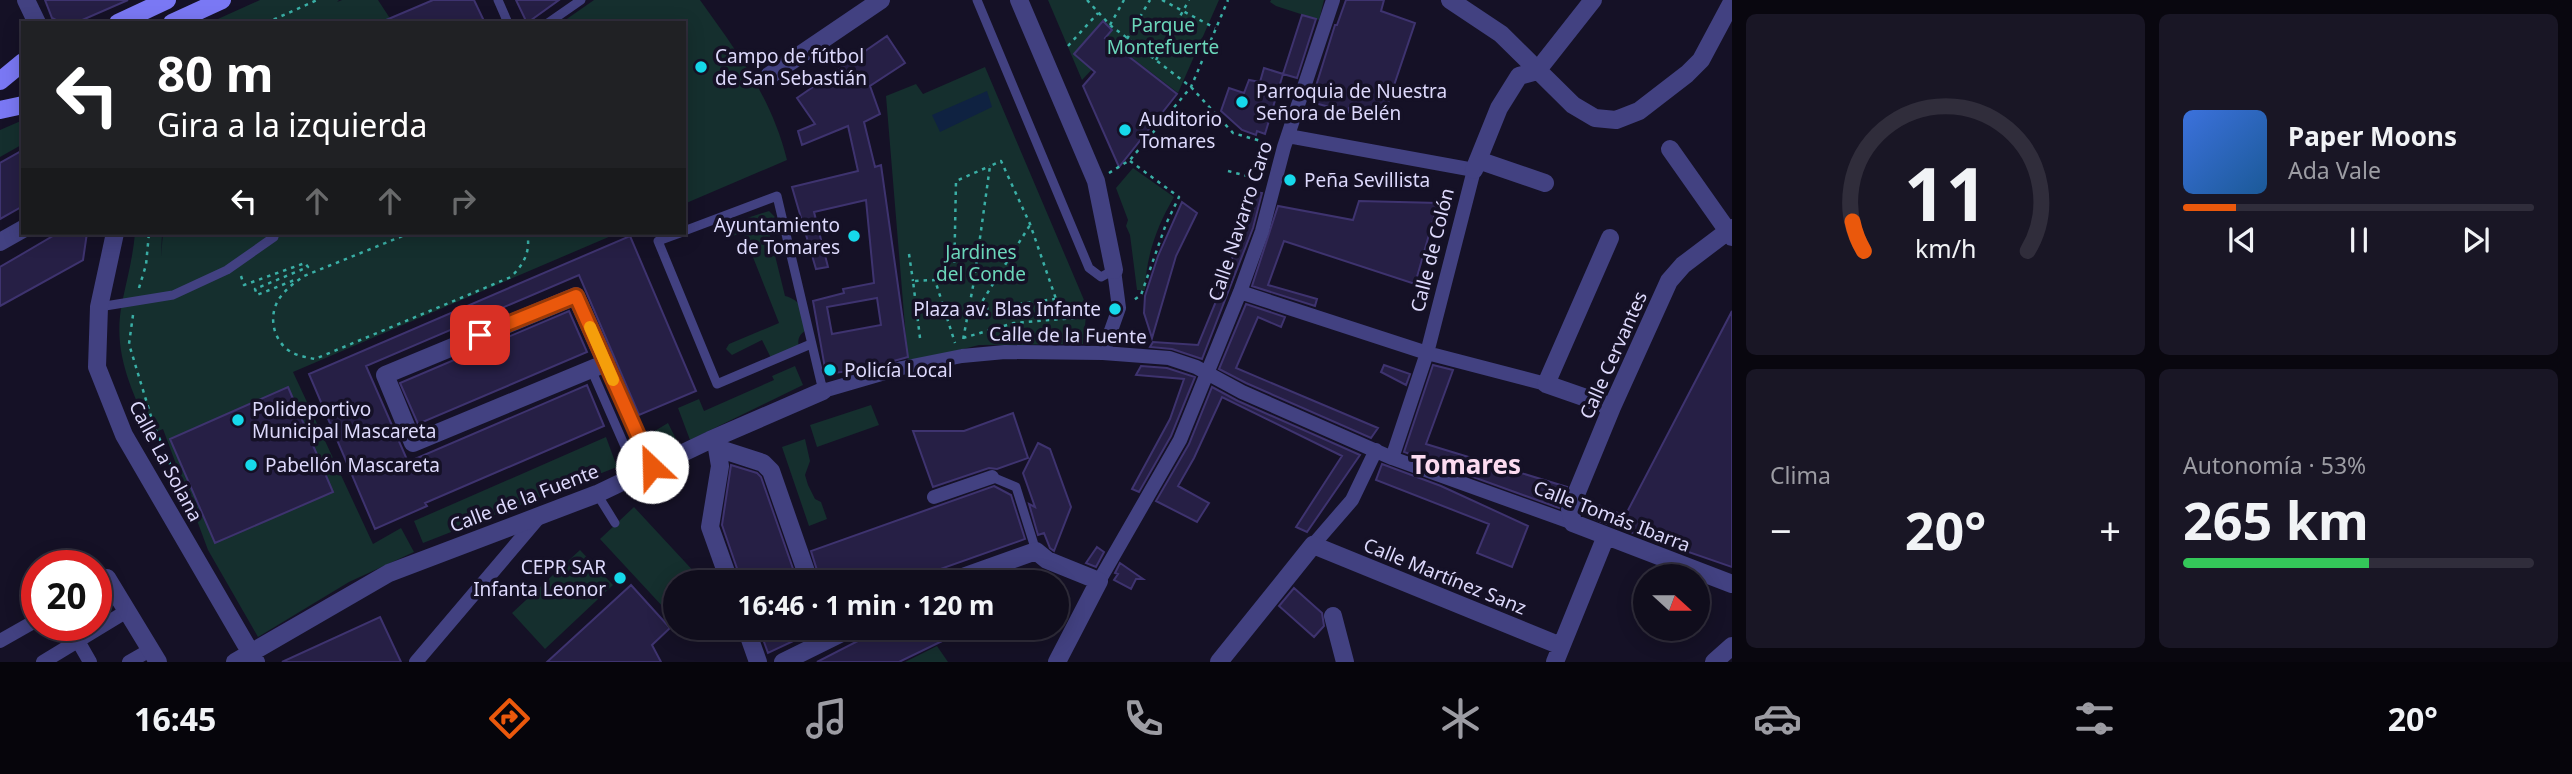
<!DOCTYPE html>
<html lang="es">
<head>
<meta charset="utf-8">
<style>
	:root { --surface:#100d1c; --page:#191625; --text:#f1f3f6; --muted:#9c9ca3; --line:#302d3b; --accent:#ea580c }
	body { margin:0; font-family:"Noto Sans",sans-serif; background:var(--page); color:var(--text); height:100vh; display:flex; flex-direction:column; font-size:26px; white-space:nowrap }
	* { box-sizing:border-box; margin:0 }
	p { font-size:23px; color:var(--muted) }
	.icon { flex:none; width:38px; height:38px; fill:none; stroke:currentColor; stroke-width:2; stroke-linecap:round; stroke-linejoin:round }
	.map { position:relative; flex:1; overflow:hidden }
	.side { display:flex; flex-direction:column; gap:14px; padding:14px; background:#09070f; width:840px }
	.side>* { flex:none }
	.hud { position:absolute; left:21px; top:21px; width:665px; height:214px; border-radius:0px; box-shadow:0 4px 18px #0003,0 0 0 2px var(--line); background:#202124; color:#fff; overflow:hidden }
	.needle { width:46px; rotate:111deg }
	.tools { position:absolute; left:1633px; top:564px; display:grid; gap:14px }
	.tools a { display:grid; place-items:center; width:77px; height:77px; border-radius:50%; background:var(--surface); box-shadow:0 4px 18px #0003,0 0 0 2px var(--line); font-size:35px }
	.speed { position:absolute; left:21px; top:550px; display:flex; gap:14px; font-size:35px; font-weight:700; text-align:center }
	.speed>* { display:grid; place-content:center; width:91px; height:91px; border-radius:50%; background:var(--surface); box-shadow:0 4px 18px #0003,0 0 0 2px var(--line); line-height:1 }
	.speed .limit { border:10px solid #d22; background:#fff; color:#111 }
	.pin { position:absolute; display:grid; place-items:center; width:60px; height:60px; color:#fff; margin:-30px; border-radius:14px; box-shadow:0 4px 10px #0006 }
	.me { position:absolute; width:77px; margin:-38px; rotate:336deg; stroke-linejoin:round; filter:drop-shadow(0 0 5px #0008) }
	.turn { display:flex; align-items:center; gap:24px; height:147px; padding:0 21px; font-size:32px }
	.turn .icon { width:91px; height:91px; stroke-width:2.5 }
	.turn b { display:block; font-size:49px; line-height:60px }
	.lanes { display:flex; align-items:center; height:66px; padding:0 21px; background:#0003; justify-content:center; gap:35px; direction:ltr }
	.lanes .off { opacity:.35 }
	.big { font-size:52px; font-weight:700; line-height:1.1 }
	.side .widget { flex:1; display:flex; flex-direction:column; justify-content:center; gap:10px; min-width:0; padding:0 24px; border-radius:10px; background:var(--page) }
	.side .dial { align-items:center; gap:0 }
	.dial svg { height:182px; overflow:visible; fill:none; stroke:var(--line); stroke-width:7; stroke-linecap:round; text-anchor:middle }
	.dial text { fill:var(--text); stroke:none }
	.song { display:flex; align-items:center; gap:21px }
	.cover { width:84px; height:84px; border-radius:10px; background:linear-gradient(135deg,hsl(220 70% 55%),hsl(210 70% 35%)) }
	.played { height:7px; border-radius:4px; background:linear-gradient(90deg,var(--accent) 15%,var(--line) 15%) }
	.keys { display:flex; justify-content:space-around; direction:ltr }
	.heat { display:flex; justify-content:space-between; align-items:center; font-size:38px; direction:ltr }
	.charge { height:10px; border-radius:5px; background:linear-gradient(90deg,#34c759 53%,var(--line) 0) }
	.side .tiles { flex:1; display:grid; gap:14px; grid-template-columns:repeat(2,1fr) }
	.trip { position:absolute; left:663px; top:570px; width:406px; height:70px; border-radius:35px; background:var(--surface); box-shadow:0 4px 18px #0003,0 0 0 2px var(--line); font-weight:700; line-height:70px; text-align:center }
	.dock { display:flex; height:112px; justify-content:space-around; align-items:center; background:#06050b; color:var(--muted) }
	.dock .icon { width:49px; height:49px }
	.dock .on { color:var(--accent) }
	.dock b { font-size:32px; color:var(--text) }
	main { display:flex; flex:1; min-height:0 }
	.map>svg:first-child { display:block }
	.green { fill:#152f2e }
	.water { fill:#0f2241 }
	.building { fill:#261f45; stroke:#3e336f; stroke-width:2; fill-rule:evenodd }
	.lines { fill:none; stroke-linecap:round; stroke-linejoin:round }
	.path { stroke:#3aafa6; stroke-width:2.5; stroke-dasharray:3.5 5; stroke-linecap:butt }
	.service { stroke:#424181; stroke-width:9 }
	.pedestrian { stroke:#424181; stroke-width:14 }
	.minor { stroke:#424181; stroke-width:18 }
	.tertiary { stroke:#424181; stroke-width:18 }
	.secondary { stroke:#7a78f4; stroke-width:18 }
	.route-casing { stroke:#983908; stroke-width:18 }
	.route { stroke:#ea580c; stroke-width:12 }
	.slow { stroke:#f59e0b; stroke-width:12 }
	.poi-dot { fill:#16d9eb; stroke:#151126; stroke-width:2.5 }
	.labels { text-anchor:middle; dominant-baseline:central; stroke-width:7; stroke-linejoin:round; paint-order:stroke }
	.park-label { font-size:19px; fill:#6bd6ba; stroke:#151126 }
	.poi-label { font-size:19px; fill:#ddd9fc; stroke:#151126; text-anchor:start }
	.street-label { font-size:19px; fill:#ddd9fc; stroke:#151126 }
	.district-label { font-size:26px; font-weight:bold; fill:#fcdbf0; stroke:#151126 }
</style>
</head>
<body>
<main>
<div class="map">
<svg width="1732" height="662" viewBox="0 0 1732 662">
	<rect width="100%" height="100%" fill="#151126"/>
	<path class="green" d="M260 0H339L337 2 342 0H378L393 23H209Z
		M594 0H700C737 52 771 96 787 160L684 204V23H561Z
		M1048 0H1219L1178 93 1115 45 1082 80Z
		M1271 0H1324L1319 20 1276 6 1270 2Z
		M985 67 1087 307 1083 344 979 345 908 363 886 96 916 84 923 94Z
		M23 120V144L0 157V130Z
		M1133 168 1174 197C1157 226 1146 256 1145 290H1137L1130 235 1126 226 1128 220 1116 188Z
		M769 211 775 217 767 223 785 296C802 300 804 313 808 329 799 334 797 339 799 349L772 360 762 340 732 355 726 349 729 344 779 323 743 232 733 236 734 225 741 220Z
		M135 233H162L161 257 163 233H618L293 372 373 544 401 528 414 552 349 582 258 637 208 550 163 429 151 434C132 390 112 353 122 303 127 279 133 257 135 233Z
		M795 366 803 385 690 440 678 408 699 399 704 411 774 380 772 376Z
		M871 405 879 425 817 447 810 425Z
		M668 423 678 443 651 457 643 438Z
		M606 437 617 467 423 543 414 521Z
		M805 439 810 461 805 475 808 485 815 499 821 502 827 519 809 526 782 447Z
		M634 507 698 576 691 583H676L675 597 664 608 600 539Z
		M580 550 613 585 545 649 512 613Z
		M937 646 948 662H905Z"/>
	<path class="water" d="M987 91 992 107 940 132 932 115Z"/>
	<path class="building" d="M45 0H128L80 21 62 23 52 18Z
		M433 0H474L485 23H379Z
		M516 0H559L527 23Z
		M1346 0H1384L1381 11 1415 23 1382 121 1349 108 1348 112 1311 102 1335 25H1337Z
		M1302 15 1316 19 1297 78 1283 74Z
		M1103 21 1112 30 1105 38 1177 94 1119 167 1083 86 1095 72 1074 54Z
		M887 36 905 63 870 86 880 114 864 122 875 167 881 165 908 357 865 369 826 374 813 301 844 293 843 289 874 283 866 200 814 212 828 267 816 269 792 187 858 171 848 126 802 145 798 131 815 124 797 98ZM877 298 881 325 832 334 827 307Z
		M1264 68 1283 74 1265 134 1257 131 1256 135 1242 130 1221 111 1229 88 1244 93 1249 80 1260 82Z
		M23 150V206L0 219V163Z
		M1250 191 1262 193 1253 228 1202 359 1172 349 1150 347 1153 342 1198 345 1229 270Z
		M1359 201 1438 203 1415 284 1284 241 1268 285 1317 299 1315 306 1252 286 1278 206 1353 220Z
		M1182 202 1197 213 1176 256 1152 338 1144 313 1145 296 1158 256Z
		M58 233H87L83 260 0 306V267Z
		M630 236 696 391 639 415 579 275 366 366 408 462 587 385 604 426 425 503 427 506 375 529 309 374Z
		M1246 304 1285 317 1281 327 1258 317 1236 368 1378 428 1371 438 1246 383 1219 369Z
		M569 311 587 352 418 424 400 383Z
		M1732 311V567L1599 521 1588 515 1585 502 1586 500 1625 516Z
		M1384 365 1410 374 1406 385 1381 372Z
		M1433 365 1453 370 1426 444 1567 487 1559 508 1404 452Z
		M1141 366 1167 368 1195 377 1171 436 1139 492 1132 489 1170 419 1184 379 1136 375Z
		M288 387 333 492 215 543 170 439Z
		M1212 387 1238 401 1360 455 1307 532 1296 527 1342 456 1222 397 1194 458 1178 486 1209 503 1197 522 1156 501 1189 444Z
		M1013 413 1028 458 997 469 989 468 933 487 913 431H964Z
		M1038 443 1050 449 1071 507 1054 551 1050 548 1044 533 1038 535 1029 504 1035 507 1023 473Z
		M1382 464 1441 486 1528 526 1512 567 1477 553 1489 524 1376 480Z
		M731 465 757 473 761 477 798 583H742L722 525Z
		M994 486 1011 495 1025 539 901 583H821L811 551Z
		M1097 547 1104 552 1096 567 1086 563Z
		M1120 563 1143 579H1136L1131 589 1114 580 1118 574 1115 573Z
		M631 585 670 628 652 645 661 662H547Z
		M1294 588 1322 613 1324 626 1314 637 1279 606Z
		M380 617 401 662H282Z
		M759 628H821L768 653Z
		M883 628H969L899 662H817Z"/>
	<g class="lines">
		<path class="path" d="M1087 0 1110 25 1191 87 1233 133 1271 144
			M1162 0 1215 28
			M266 23 317 0
			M1110 25 1124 0
			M1127 39 1150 0
			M1068 46 1098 13
			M1156 60 1189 0
			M1130 161 1179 197 1166 224 1141 295 1134 300
			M1228 171 1262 180
			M1109 173 1130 160 1191 87 1228 0
			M410 233 304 276C296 282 288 287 282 295 268 311 271 337 288 350 296 356 306 357 315 359L511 277C524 264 531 251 527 233
			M909 254 913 281
			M241 276 244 285 305 263 308 267 255 289 257 295 297 279
			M936 280 974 281 963 340
			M954 280 956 181 990 166
			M974 281 990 166 1001 161 1030 224 1056 299 1055 319
			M139 288 146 265 149 233
			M978 308 1030 225
			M968 311 1055 299
			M133 315 129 344 153 423 192 517
			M920 338 913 281 935 280 955 343
			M963 338 1014 323 1086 317"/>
		<path class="service" d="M498 0 508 23
			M977 0 1089 268 1101 277 1114 270
			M548 23 581 0
			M684 231 777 196 823 391
			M680 233 658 241 717 384 811 344
			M99 307 173 295 227 270 274 237
			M606 363 652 467
			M591 369 637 474
			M992 477 1016 487 1036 551
			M597 494 615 523"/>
		<path class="pedestrian" d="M1288 136 1474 170 1427 353 1392 458
			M1240 292 1427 353 1546 384
			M1103 353 1119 308 1114 270
			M823 391 902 368 962 356 1005 352 1103 353 1169 358 1196 367 1242 392 1392 458 1573 523
			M934 497 992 477
			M1313 545 1352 500 1376 450
			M1099 581 1180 440 1240 292 1262 231 1284 147 1333 0
			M0 641 37 620
			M78 641 90 662
			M43 662 127 611
			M129 662 150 650
			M416 662 540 516"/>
		<path class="minor" d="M26 0 37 23
			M1019 0 1096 181 1114 270
			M1450 0 1501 34 1573 105 1595 118 1616 120 1639 111 1687 74 1701 60 1732 2
			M769 76 881 0
			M1670 149 1732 237
			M1478 160 1545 183
			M1474 170 1499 108 1519 76 1537 71 1593 0
			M1732 228 1683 265 1669 281 1612 407 1570 509 1573 523 1732 584
			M115 233 99 307 97 367 124 435 256 662
			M1610 238 1546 384 1612 407
			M0 242 23 229
			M576 296 606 363 413 443 385 375Z
			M717 448 763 463 771 471 810 583
			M717 448 720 466 710 527 730 583
			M107 578 158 662
			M946 583 1036 551 1047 560 1099 581 1057 662
			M1333 616 1345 662
			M746 628 758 662
			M235 662 389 573 597 494 710 440 823 391
			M783 662 852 628
			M1219 662 1313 545 1561 646
			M1555 662 1606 536"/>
		<path class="tertiary" d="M1714 662 1732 646"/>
		<path class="secondary" d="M118 23 167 0
			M172 23 222 0
			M0 81 23 62
			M0 110 23 105"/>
	</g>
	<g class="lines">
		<g class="route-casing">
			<path id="route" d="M480 335 576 296 652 467"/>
		</g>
		<use href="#route" class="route"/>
		<path class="slow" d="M590 327 613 380"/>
	</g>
	<g class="poi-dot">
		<circle cx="701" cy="67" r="7"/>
		<circle cx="1242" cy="102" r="7"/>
		<circle cx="1125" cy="130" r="7"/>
		<circle cx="1290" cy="180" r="7"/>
		<circle cx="854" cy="236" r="7"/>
		<circle cx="1115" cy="309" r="7"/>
		<circle cx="830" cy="370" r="7"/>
		<circle cx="238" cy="420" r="7"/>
		<circle cx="251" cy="465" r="7"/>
		<circle cx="620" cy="578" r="7"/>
	</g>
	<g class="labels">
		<g class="park-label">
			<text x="1163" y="25">Parque<tspan x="1163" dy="22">Montefuerte</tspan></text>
			<text x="981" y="252">Jardines<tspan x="981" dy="22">del Conde</tspan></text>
		</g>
		<g class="poi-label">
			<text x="715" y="56">Campo de fútbol<tspan x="715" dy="22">de San Sebastián</tspan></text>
			<text x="1256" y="91">Parroquia de Nuestra<tspan x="1256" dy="22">Señora de Belén</tspan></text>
			<text x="1139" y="119">Auditorio<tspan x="1139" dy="22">Tomares</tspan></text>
			<text x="1304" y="180">Peña Sevillista</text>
			<text x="840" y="225" text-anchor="end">Ayuntamiento<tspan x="840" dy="22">de Tomares</tspan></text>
			<text x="1101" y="309" text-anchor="end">Plaza av. Blas Infante</text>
			<text x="844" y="370">Policía Local</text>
			<text x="252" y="409">Polideportivo<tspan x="252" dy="22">Municipal Mascareta</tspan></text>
			<text x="265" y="465">Pabellón Mascareta</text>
			<text x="606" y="567" text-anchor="end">CEPR SAR<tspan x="606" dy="22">Infanta Leonor</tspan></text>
		</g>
		<g class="street-label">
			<text transform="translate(1240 221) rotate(-72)">Calle Navarro Caro</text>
			<text transform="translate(1432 250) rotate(-76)">Calle de Colón</text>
			<text transform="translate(1068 335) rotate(1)">Calle de la Fuente</text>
			<text transform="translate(1613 355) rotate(-66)">Calle Cervantes</text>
			<text transform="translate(166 461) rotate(62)">Calle La Solana</text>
			<text transform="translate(524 498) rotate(-21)">Calle de la Fuente</text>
			<text transform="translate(1612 516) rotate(21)">Calle Tomás Ibarra</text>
			<text transform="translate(1445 576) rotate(22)">Calle Martínez Sanz</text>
		</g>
		<g class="district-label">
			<text x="1466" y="464">Tomares</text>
		</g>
	</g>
</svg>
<div class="tools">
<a><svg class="needle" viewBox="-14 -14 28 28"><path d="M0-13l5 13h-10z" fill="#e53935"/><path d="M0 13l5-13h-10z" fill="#9c9ca3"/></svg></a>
</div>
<div class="speed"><div class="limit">20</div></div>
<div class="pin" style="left:480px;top:335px;background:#d93025"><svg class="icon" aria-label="arrive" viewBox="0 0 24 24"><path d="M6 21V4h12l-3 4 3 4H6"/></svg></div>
<svg class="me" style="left:652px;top:467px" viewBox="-20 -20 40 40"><circle r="19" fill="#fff"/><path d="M0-13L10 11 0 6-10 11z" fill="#ea580c"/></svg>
<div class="trip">16:46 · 1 min · 120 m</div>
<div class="hud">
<div class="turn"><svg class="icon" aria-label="left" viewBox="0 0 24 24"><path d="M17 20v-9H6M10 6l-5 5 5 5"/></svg><div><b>80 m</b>Gira a la izquierda</div></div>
<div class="lanes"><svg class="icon" aria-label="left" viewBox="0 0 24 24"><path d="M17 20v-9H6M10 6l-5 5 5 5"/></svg><svg class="icon off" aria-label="ahead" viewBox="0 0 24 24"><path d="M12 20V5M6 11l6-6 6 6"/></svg><svg class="icon off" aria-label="ahead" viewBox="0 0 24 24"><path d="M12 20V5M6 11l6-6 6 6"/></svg><svg class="icon off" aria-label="right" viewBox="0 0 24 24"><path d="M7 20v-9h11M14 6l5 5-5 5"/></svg></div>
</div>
</div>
<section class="side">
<div class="tiles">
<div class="widget dial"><svg viewBox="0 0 100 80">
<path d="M14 69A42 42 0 1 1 86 69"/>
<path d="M14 69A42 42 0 0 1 9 56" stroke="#ea580c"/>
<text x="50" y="56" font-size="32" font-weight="700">11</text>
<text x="50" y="72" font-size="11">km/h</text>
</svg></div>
<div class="widget">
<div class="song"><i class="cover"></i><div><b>Paper Moons</b><p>Ada Vale</p></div></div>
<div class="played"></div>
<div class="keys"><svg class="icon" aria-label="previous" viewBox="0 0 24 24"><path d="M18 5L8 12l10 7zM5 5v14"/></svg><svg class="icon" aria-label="pause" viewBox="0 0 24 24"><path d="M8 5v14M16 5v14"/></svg><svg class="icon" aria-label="next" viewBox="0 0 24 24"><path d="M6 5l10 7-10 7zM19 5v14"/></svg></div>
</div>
<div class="widget"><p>Clima</p>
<div class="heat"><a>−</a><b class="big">20°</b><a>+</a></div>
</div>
<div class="widget"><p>Autonomía · 53%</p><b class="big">265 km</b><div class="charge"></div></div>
</div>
</section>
</main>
<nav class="dock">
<b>16:45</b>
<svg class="icon on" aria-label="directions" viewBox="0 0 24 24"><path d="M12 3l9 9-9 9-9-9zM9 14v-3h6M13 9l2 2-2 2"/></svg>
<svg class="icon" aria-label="music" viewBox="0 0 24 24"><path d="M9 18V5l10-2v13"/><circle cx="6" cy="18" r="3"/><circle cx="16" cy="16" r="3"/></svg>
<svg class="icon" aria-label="phone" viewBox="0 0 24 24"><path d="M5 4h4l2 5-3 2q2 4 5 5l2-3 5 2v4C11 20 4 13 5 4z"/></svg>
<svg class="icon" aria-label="climate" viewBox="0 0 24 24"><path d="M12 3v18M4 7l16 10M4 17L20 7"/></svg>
<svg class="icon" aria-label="car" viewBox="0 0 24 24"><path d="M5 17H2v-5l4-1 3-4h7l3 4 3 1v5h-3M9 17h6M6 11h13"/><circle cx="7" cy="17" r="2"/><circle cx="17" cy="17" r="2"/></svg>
<svg class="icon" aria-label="filters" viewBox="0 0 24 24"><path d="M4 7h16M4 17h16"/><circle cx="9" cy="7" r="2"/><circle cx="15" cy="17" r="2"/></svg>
<b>20°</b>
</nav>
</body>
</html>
